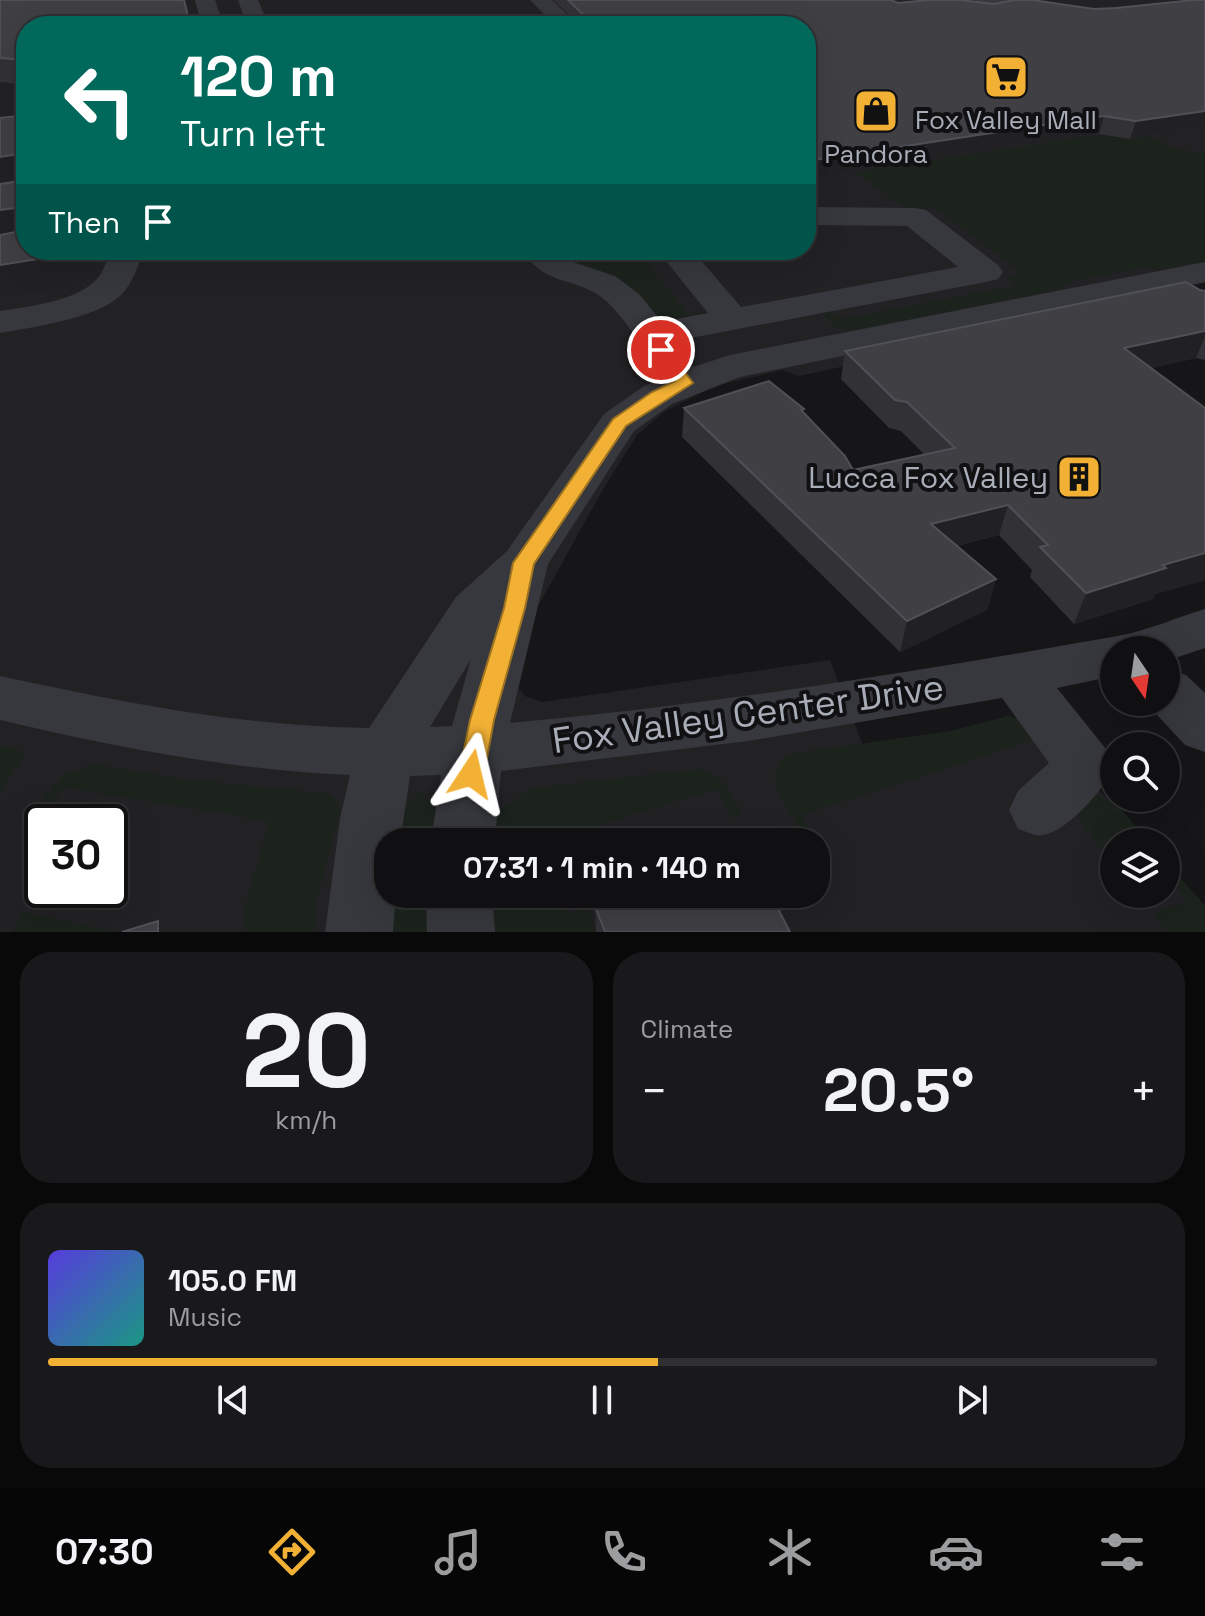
<!DOCTYPE html>
<html lang="en">
<head>
<meta charset="utf-8">
<style>
	:root { --surface:#101012; --page:#19191b; --text:#f1f3f6; --muted:#9c9d9f; --line:#303032; --accent:#f2b134 }
	body { margin:0; font-family:"Space Grotesk",sans-serif; background:var(--page); color:var(--text); height:100vh; display:flex; flex-direction:column; font-size:30px; white-space:nowrap }
	* { box-sizing:border-box; margin:0 }
	p { font-size:26px; color:var(--muted) }
	.icon { flex:none; width:44px; height:44px; fill:none; stroke:currentColor; stroke-width:2; stroke-linecap:round; stroke-linejoin:round }
	.map { position:relative; height:932px; overflow:hidden }
	.sheet { display:flex; flex-direction:column; gap:20px; padding:20px; background:#09090a; flex:1 }
	.sheet>* { flex:none }
	.guide { position:absolute; left:16px; top:16px; width:800px; height:244px; border-radius:32px; box-shadow:0 8px 32px #0002,0 0 0 2px var(--line); background:#00695c; color:#fff; overflow:hidden }
	.needle { width:52px; rotate:167deg }
	.tools { position:absolute; left:1100px; top:636px; display:grid; gap:16px }
	.tools a { display:grid; place-items:center; width:80px; height:80px; border-radius:50%; background:var(--surface); box-shadow:0 8px 32px #0002,0 0 0 2px var(--line); font-size:40px }
	.speed { position:absolute; left:24px; top:804px; display:flex; gap:16px; font-size:40px; font-weight:700; text-align:center }
	.speed>* { display:grid; place-content:center; width:104px; height:104px; border-radius:50%; background:var(--surface); box-shadow:0 8px 32px #0002,0 0 0 2px var(--line); line-height:1 }
	.speed .limit { border:4px solid #111; border-radius:12px; background:#fff; color:#111 }
	.pin { position:absolute; display:grid; place-items:center; width:68px; height:68px; color:#fff; margin:-34px; border:4px solid #fff; border-radius:50%; box-shadow:0 2px 8px #0007 }
	.me { position:absolute; width:88px; margin:-44px; rotate:10deg; stroke-linejoin:round; filter:drop-shadow(0 0 6px #0008) }
	.turn { display:flex; align-items:center; gap:28px; height:168px; padding:0 32px; font-size:36px }
	.turn .icon { width:104px; height:104px; stroke-width:2.5 }
	.turn b { display:block; font-size:56px; line-height:68px }
	.then { display:flex; align-items:center; height:76px; padding:0 32px; background:#0003; gap:16px; font-size:30px }
	.big { font-size:60px; font-weight:600; line-height:1.1 }
	.sheet .card { flex:1; display:flex; flex-direction:column; justify-content:center; gap:12px; min-width:0; padding:0 28px; border-radius:32px; background:var(--page) }
	.sheet .dial { align-items:center; gap:0 }
	.dial b { font-size:104px; line-height:1 }
	.song { display:flex; align-items:center; gap:24px }
	.cover { width:96px; height:96px; border-radius:12px; background:linear-gradient(135deg,hsl(250 70% 55%),hsl(170 70% 35%)) }
	.played { height:8px; border-radius:4px; background:linear-gradient(90deg,var(--accent) 55%,var(--line) 55%) }
	.keys { display:flex; justify-content:space-around; direction:ltr }
	.heat { display:flex; justify-content:space-between; align-items:center; font-size:44px; direction:ltr }
	.sheet .tiles { flex:1; display:grid; gap:20px; grid-template-columns:1fr 1fr }
	.card:last-child { grid-column:span 2 }
	.trip { position:absolute; left:374px; top:828px; width:456px; height:80px; border-radius:32px; background:var(--surface); box-shadow:0 8px 32px #0002,0 0 0 2px var(--line); font-weight:600; line-height:80px; text-align:center }
	.dock { display:flex; height:128px; justify-content:space-around; align-items:center; background:#060607; color:var(--muted) }
	.dock .icon { width:56px; height:56px }
	.dock .on { color:var(--accent) }
	.dock b { font-size:36px; color:var(--text) }
	.map>svg:first-child { display:block }
	.built { fill:#222225; fill-rule:evenodd }
	.green { fill:#1c231d }
	.lines { fill:none; stroke-linecap:round; stroke-linejoin:round }
	.minor { fill:#37383d; fill-rule:evenodd }
	.wall { fill:#323236 }
	.shaded-wall { fill:#212124 }
	.building { fill:#3f3f44; stroke:#4f5156; stroke-width:2 }
	.route { fill:#f2b134; stroke:#9d7322; stroke-width:2 }
	.labels { text-anchor:middle; dominant-baseline:central; stroke-width:8; stroke-linejoin:round; paint-order:stroke }
	.far-poi-label { font-size:26px; fill:#a8adb8; stroke:#111113 }
	.poi-label { font-size:30px; fill:#a8adb8; stroke:#111113; text-anchor:end }
	.near-street-label { font-size:36px; fill:#a8adb8; stroke:#111113 }
</style>
</head>
<body>
<div class="map">
<svg width="1205" height="932" viewBox="0 0 1205 932">
	<rect width="100%" height="100%" fill="#161618"/>
	<path class="built" d="M0 0H1205V283L1184 287 1186 293 799 376 783 370 714 386 664 412 637 435 602 491 530 621 512 681 525 696 542 702 830 660 863 745 951 731 1009 716 1120 808 1149 842H1114V894H1166V861L1205 906V932H0ZM26 26H806V250H26ZM42 822H110V890H42ZM388 842H816V894H388Z"/>
	<path class="green" d="M1099 134 1130 139 1150 136 1178 150 1205 153V261L1158 270 1144 268 1064 283V288L850 331 836 327 821 313 832 311 841 319 1017 285 1006 277 1022 273 935 208 907 210 855 172Z
		M552 250H635L688 313 707 310 710 313 659 321Z
		M1009 716 1026 722 1034 740 801 815 816 842H806L775 784V768L787 754 951 731Z
		M0 746H15L24 756 0 791Z
		M93 764 184 779 332 794 341 810 315 905 314 932H245V908L269 821 63 787 49 811H42L40 803 63 775Z
		M699 769C725 777 731 791 742 815L734 820 717 789 603 824 609 842H489V828L505 806 533 788Z
		M420 790 439 812V842H393L403 809Z
		M1095 795 1120 808 1149 842H1137L1130 835 1100 848 1072 809Z
		M1166 861 1205 906V932H1168L1153 913 1188 901 1166 875Z
		M388 894H437V932H386Z
		M488 894H562L568 913 589 908 596 932H490Z
		M23 912 118 932H11Z"/>
	<g class="lines">
		<path class="minor" d="M195 0H215L224 26H202Z
			M238 0H258L269 26H247Z
			M530 0H552L579 26H556Z
			M974 0H1037L1068 5 1071 9 1061 15 984 6Z
			M806 207 915 208 926 210 998 265 1003 272 998 279 986 282 675 341 693 367 730 355 1205 262V282L740 377 672 404 634 431 548 564 510 723C714 705 918 671 1118 636 1147 631 1177 617 1205 609V648L1166 661V650H1114V676L1057 688 1106 749 1114 765C1107 787 1067 832 1043 835 1035 837 1026 831 1018 829L1009 810 1018 791 1049 763 1002 698 748 741 501 771 495 842H431L441 775 410 776 400 842H388V894H396L393 932H325L340 819 350 775C231 770 115 747 0 720V676C121 702 245 727 369 728L456 597 507 551 604 414 644 386 662 378C643 351 630 323 605 300 577 276 543 287 523 250H557L570 261 615 276 639 294 662 322 708 313 657 250H692L741 307 958 267 907 226 806 225ZM471 659 452 726 430 727Z
			M110 250H144C138 266 133 283 121 295 96 319 33 327 0 333V311C29 306 76 302 97 279 104 272 107 259 110 250Z
			M1166 669 1186 675 1205 693V752L1185 745 1145 702H1166Z
			M426 894H492L495 932H427Z"/>
	</g>
	<path class="wall" d="M0 0 26 26V85L0 82Z
		M553 0H891L898 3 994 4 1094 9 1116 8 1205 0V127L1130 139 1099 134 806 179V26H580Z
		M26 115V250H92L95 276 86 277V284L0 300V118Z
		M1200 290 1205 291V360L1196 358 1151 368 1205 408V580L1155 594 1153 599 1074 624 1030 577 1032 570 999 535 957 546 996 579 987 610 900 652 682 437 684 408 804 413 853 470 925 455 901 431 889 428 841 379 845 351Z
		M617 894H746L750 902 790 932H596L595 906 617 899Z"/>
	<path class="shaded-wall" d="M188 16 191 26H169Z
		M1205 111V127L1130 139 1136 121Z
		M1104 116 1099 134 806 179V161Z
		M18 154 26 163V188L15 208 26 238 0 243V157Z
		M76 250H92L95 276 86 277V284L0 300V265Z
		M1205 331V336L1196 358 1114 376 1124 348Z
		M1008 505 999 535 924 554 931 524Z
		M1205 553V580L1155 594 1153 599 1074 624 1086 593 1163 565Z
		M996 579 987 610 900 652 907 621Z"/>
	<path class="building" d="M0 0H184L188 16 169 26H26V60L0 58Z
		M568 0H891L898 3 929 0H960L994 4 1015 0H1032L1094 9 1116 8 1194 0H1205V111L1136 121 1104 116 806 161V26H580L589 20Z
		M26 115V163L19 168 18 154 0 157V118Z
		M26 180V217L18 216 15 208 0 210V184Z
		M26 230V250H76V253L0 265V235Z
		M1186 282 1200 290 1205 291V331L1124 348 1205 408V553L1163 565 1166 568 1086 593 1040 547 1048 545 1008 505 931 524 996 579 907 621 684 408 769 381 804 409 801 410 845 456 853 470 955 448 907 402 895 400 845 351Z
		M620 894H746L750 902 771 895 790 932H605L595 906 622 897Z
		M158 921V932H122Z"/>
	<path class="route" d="M661 345 666 346 693 383 626 426 534 564 525 608 494 720 484 774 480 782 471 785 463 782 459 774 470 720 504 608 513 563 613 419 652 392 675 381 653 350Z"/>
	<defs>
		<g id="supermarket-square" transform="scale(2.3)"><rect x="-9" y="-9" width="18" height="18" rx="4" fill="#f2b134" stroke="#111113"/><path d="M-6-5.5h2.5l.6 2H6L4.5 2H-2.5L-4.4-4H-6ZM-1.5 3.2a1.3 1.3 0 1 0 .1 0ZM3 3.2a1.3 1.3 0 1 0 .1 0Z" fill="#111"/></g>
		<g id="shop-square" transform="scale(2.3)"><rect x="-9" y="-9" width="18" height="18" rx="4" fill="#f2b134" stroke="#111113"/><path d="M-5-2.5h2.3a2.7 3.5 0 0 1 5.4 0H5L5.5 6h-11ZM-1.5-2.5h3a1.5 2.3 0 0 0-3 0Z" fill="#111"/></g>
		<g id="building-square" transform="scale(2.3)"><rect x="-9" y="-9" width="18" height="18" rx="4" fill="#f2b134" stroke="#111113"/><path d="M-4-6H4V6H1V3H-1V6H-4ZM-2.5-4.3h1.7v1.8h-1.7ZM.8-4.3h1.7v1.8H.8ZM-2.5-1h1.7V.8h-1.7ZM.8-1h1.7V.8H.8Z" fill="#111"/></g>
	</defs>
	<g fill-rule="evenodd">
		<use href="#supermarket-square" x="1006" y="77"/>
		<use href="#shop-square" x="876" y="111"/>
		<use href="#building-square" x="1079" y="477"/>
	</g>
	<g class="labels">
		<g class="far-poi-label">
			<text x="1006" y="120">Fox Valley Mall</text>
			<text x="876" y="154">Pandora</text>
		</g>
		<g class="poi-label">
			<text x="1048" y="477">Lucca Fox Valley</text>
		</g>
		<g class="near-street-label">
			<text transform="translate(748 714) rotate(-8)">Fox Valley Center Drive</text>
		</g>
	</g>
</svg>
<div class="tools">
<a><svg class="needle" viewBox="-14 -14 28 28"><path d="M0-13l5 13h-10z" fill="#e53935"/><path d="M0 13l5-13h-10z" fill="#9c9d9f"/></svg></a>
<a><svg class="icon" aria-label="search" viewBox="0 0 24 24"><circle cx="10" cy="10" r="6"/><path d="M15 15l6 6"/></svg></a>
<a><svg class="icon" aria-label="layers" viewBox="0 0 24 24"><path d="M12 4l9 5-9 5-9-5zM3 14l9 5 9-5"/></svg></a>
</div>
<div class="speed"><div class="limit">30</div></div>
<div class="pin" style="left:661px;top:350px;background:#d93025"><svg class="icon" aria-label="arrive" viewBox="0 0 24 24"><path d="M6 21V4h12l-3 4 3 4H6"/></svg></div>
<svg class="me" style="left:471px;top:774px" viewBox="-20 -20 40 40"><path d="M0-17L14 15 0 8-14 15z" fill="#f2b134" stroke="#fff" stroke-width="4"/></svg>
<div class="trip">07:31 · 1 min · 140 m</div>
<div class="guide">
<div class="turn"><svg class="icon" aria-label="left" viewBox="0 0 24 24"><path d="M17 20v-9H6M10 6l-5 5 5 5"/></svg><div><b>120 m</b>Turn left</div></div>
<div class="then">Then<svg class="icon" aria-label="arrive" viewBox="0 0 24 24"><path d="M6 21V4h12l-3 4 3 4H6"/></svg></div>
</div>
</div>
<section class="sheet">
<div class="tiles">
<div class="card dial"><b>20</b><p>km/h</p></div>
<div class="card"><p>Climate</p>
<div class="heat"><a>−</a><b class="big">20.5°</b><a>+</a></div>
</div>
<div class="card">
<div class="song"><i class="cover"></i><div><b>105.0 FM</b><p>Music</p></div></div>
<div class="played"></div>
<div class="keys"><svg class="icon" aria-label="previous" viewBox="0 0 24 24"><path d="M18 5L8 12l10 7zM5 5v14"/></svg><svg class="icon" aria-label="pause" viewBox="0 0 24 24"><path d="M8 5v14M16 5v14"/></svg><svg class="icon" aria-label="next" viewBox="0 0 24 24"><path d="M6 5l10 7-10 7zM19 5v14"/></svg></div>
</div>
</div>
</section>
<nav class="dock">
<b>07:30</b>
<svg class="icon on" aria-label="directions" viewBox="0 0 24 24"><path d="M12 3l9 9-9 9-9-9zM9 14v-3h6M13 9l2 2-2 2"/></svg>
<svg class="icon" aria-label="music" viewBox="0 0 24 24"><path d="M9 18V5l10-2v13"/><circle cx="6" cy="18" r="3"/><circle cx="16" cy="16" r="3"/></svg>
<svg class="icon" aria-label="phone" viewBox="0 0 24 24"><path d="M5 4h4l2 5-3 2q2 4 5 5l2-3 5 2v4C11 20 4 13 5 4z"/></svg>
<svg class="icon" aria-label="climate" viewBox="0 0 24 24"><path d="M12 3v18M4 7l16 10M4 17L20 7"/></svg>
<svg class="icon" aria-label="car" viewBox="0 0 24 24"><path d="M5 17H2v-5l4-1 3-4h7l3 4 3 1v5h-3M9 17h6M6 11h13"/><circle cx="7" cy="17" r="2"/><circle cx="17" cy="17" r="2"/></svg>
<svg class="icon" aria-label="filters" viewBox="0 0 24 24"><path d="M4 7h16M4 17h16"/><circle cx="9" cy="7" r="2"/><circle cx="15" cy="17" r="2"/></svg>
</nav>
</body>
</html>
